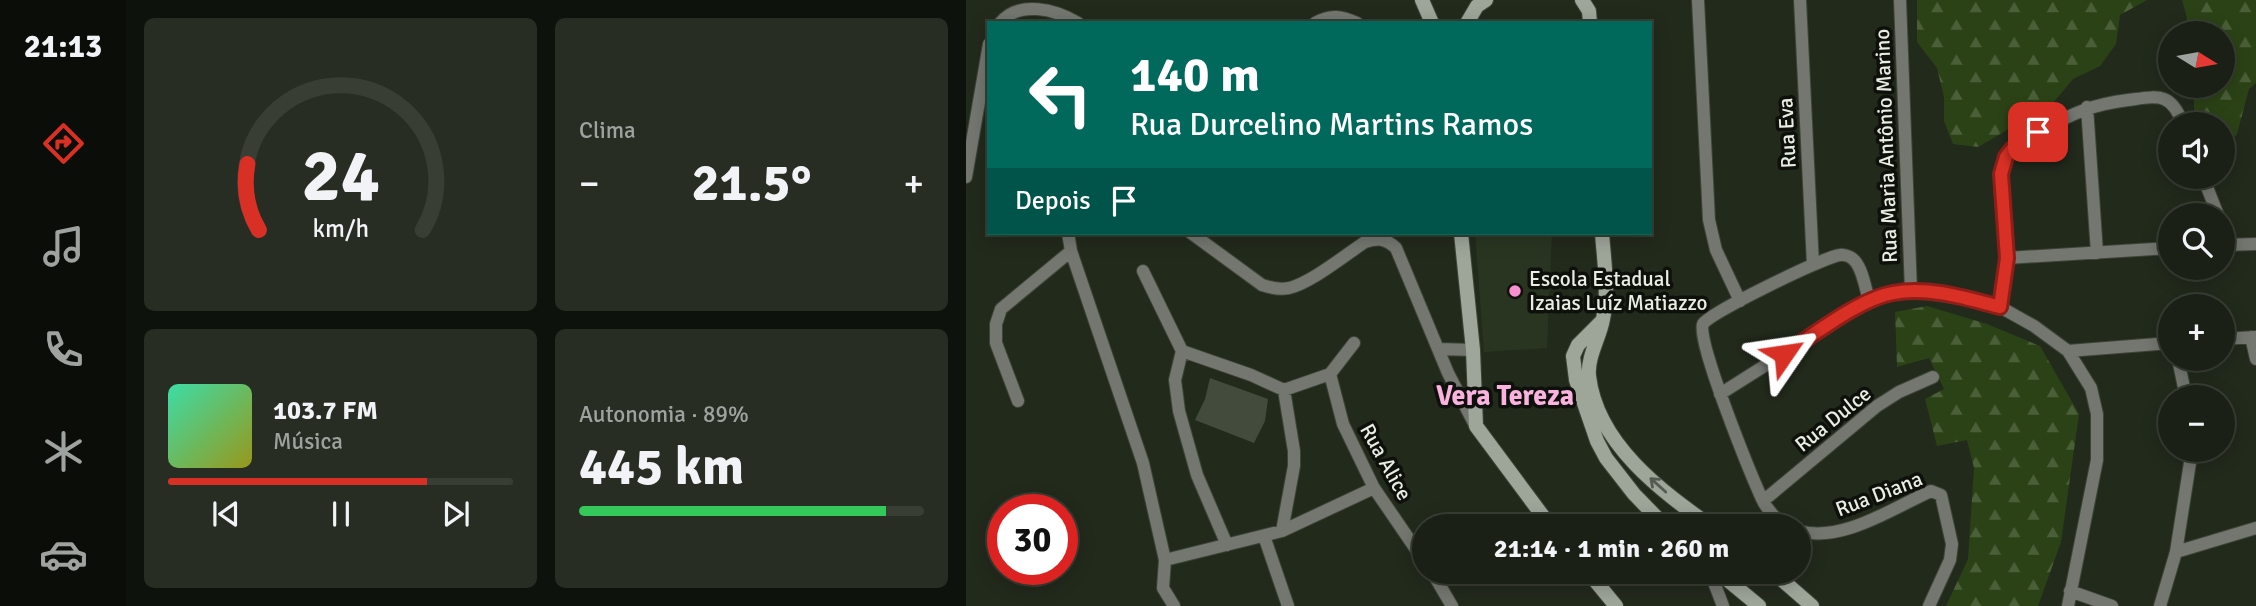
<!DOCTYPE html>
<html lang="pt">
<head>
<meta charset="utf-8">
<style>
	:root { --surface:#1a2015; --page:#272d22; --text:#f1f3f6; --muted:#9fa3a0; --line:#383e34; --accent:#d93025 }
	body { margin:0; font-family:Signika,sans-serif; background:var(--page); color:var(--text); height:100vh; display:flex; flex-direction:column; font-size:26px; white-space:nowrap }
	* { box-sizing:border-box; margin:0 }
	p { font-size:23px; color:var(--muted) }
	.icon { flex:none; width:38px; height:38px; fill:none; stroke:currentColor; stroke-width:2; stroke-linecap:round; stroke-linejoin:round }
	.map { position:relative; flex:1; overflow:hidden }
	.sheet { display:flex; flex-direction:column; gap:18px; padding:18px; background:#0e120c; width:840px }
	.sheet>* { flex:none }
	.guide { position:absolute; left:21px; top:21px; width:665px; height:214px; border-radius:0px; box-shadow:0 4px 18px #0003,0 0 0 2px var(--line); background:#00695c; color:#fff; overflow:hidden }
	.needle { width:46px; rotate:101deg }
	.fabs { position:absolute; left:1192px; top:21px; display:grid; gap:14px }
	.fabs a { display:grid; place-items:center; width:77px; height:77px; border-radius:50%; background:var(--surface); box-shadow:0 4px 18px #0003,0 0 0 2px var(--line); font-size:35px }
	.speed { position:absolute; left:21px; top:494px; display:flex; gap:14px; font-size:35px; font-weight:700; text-align:center }
	.speed>* { display:grid; place-content:center; width:91px; height:91px; border-radius:50%; background:var(--surface); box-shadow:0 4px 18px #0003,0 0 0 2px var(--line); line-height:1 }
	.speed .limit { border:10px solid #d22; background:#fff; color:#111 }
	.pin { position:absolute; display:grid; place-items:center; width:60px; height:60px; color:#fff; margin:-30px; border-radius:14px; box-shadow:0 4px 10px #0006 }
	.me { position:absolute; width:77px; margin:-38px; rotate:58deg; stroke-linejoin:round; filter:drop-shadow(0 0 5px #0008) }
	.turn { display:flex; align-items:center; gap:24px; height:147px; padding:0 28px; font-size:32px }
	.turn .icon { width:91px; height:91px; stroke-width:2.5 }
	.turn b { display:block; font-size:49px; line-height:60px }
	.then { display:flex; align-items:center; height:66px; padding:0 28px; background:#0003; gap:14px; font-size:26px }
	.big { font-size:52px; font-weight:700; line-height:1.1 }
	.sheet .card { flex:1; display:flex; flex-direction:column; justify-content:center; gap:10px; min-width:0; padding:0 24px; border-radius:10px; background:var(--page) }
	.sheet .dial { align-items:center; gap:0 }
	.dial svg { height:182px; overflow:visible; fill:none; stroke:var(--line); stroke-width:7; stroke-linecap:round; text-anchor:middle }
	.dial text { fill:var(--text); stroke:none }
	.song { display:flex; align-items:center; gap:21px }
	.cover { width:84px; height:84px; border-radius:10px; background:linear-gradient(135deg,hsl(160 70% 55%),hsl(60 70% 35%)) }
	.played { height:7px; border-radius:4px; background:linear-gradient(90deg,var(--accent) 75%,var(--line) 75%) }
	.keys { display:flex; justify-content:space-around; direction:ltr }
	.heat { display:flex; justify-content:space-between; align-items:center; font-size:38px; direction:ltr }
	.charge { height:10px; border-radius:5px; background:linear-gradient(90deg,#34c759 89%,var(--line) 0) }
	.sheet .tiles { flex:1; display:grid; gap:18px; grid-template-columns:repeat(2,1fr) }
	.trip { position:absolute; left:446px; top:514px; width:399px; height:70px; border-radius:35px; background:var(--surface); box-shadow:0 4px 18px #0003,0 0 0 2px var(--line); font-weight:700; line-height:70px; text-align:center }
	main { display:flex; flex:1; min-height:0 }
	.tabs { display:flex; flex-direction:column; width:126px; justify-content:space-around; align-items:center; background:#0a0d08; color:var(--muted) }
	.tabs .icon { width:49px; height:49px }
	.tabs .current { color:var(--accent) }
	.tabs b { font-size:32px; color:var(--text) }
	.map>svg:first-child { display:block }
	.built { fill:#293521 }
	.forest { fill:url(#forest-firs) }
	.building { fill:#424b3c }
	.lines { fill:none; stroke-linecap:round; stroke-linejoin:round }
	.street-casing { stroke:#3e4538; stroke-width:14 }
	.secondary-casing { stroke:#3e4538; stroke-width:16 }
	.street { stroke:#737770; stroke-width:12 }
	.secondary { stroke:#9ea599; stroke-width:14 }
	.oneway { stroke:#565b52 }
	.route-casing { stroke:#8d1f18; stroke-width:18 }
	.route { stroke:#d93025; stroke-width:12 }
	.poi-dot { fill:#f690d0; stroke:#0e110b; stroke-width:2.5 }
	.labels { text-anchor:middle; dominant-baseline:central; stroke-width:7; stroke-linejoin:round; paint-order:stroke }
	.street-label { font-size:21px; fill:#e8eee4; stroke:#0e110b }
	.poi-label { font-size:21px; fill:#e8eee4; stroke:#0e110b; text-anchor:start }
	.district-label { font-size:28px; font-weight:bold; fill:#fab2de; stroke:#0e110b }
</style>
</head>
<body>
<main>
<nav class="tabs">
<b>21:13</b>
<svg class="icon current" aria-label="directions" viewBox="0 0 24 24"><path d="M12 3l9 9-9 9-9-9zM9 14v-3h6M13 9l2 2-2 2"/></svg>
<svg class="icon" aria-label="music" viewBox="0 0 24 24"><path d="M9 18V5l10-2v13"/><circle cx="6" cy="18" r="3"/><circle cx="16" cy="16" r="3"/></svg>
<svg class="icon" aria-label="phone" viewBox="0 0 24 24"><path d="M5 4h4l2 5-3 2q2 4 5 5l2-3 5 2v4C11 20 4 13 5 4z"/></svg>
<svg class="icon" aria-label="climate" viewBox="0 0 24 24"><path d="M12 3v18M4 7l16 10M4 17L20 7"/></svg>
<svg class="icon" aria-label="car" viewBox="0 0 24 24"><path d="M5 17H2v-5l4-1 3-4h7l3 4 3 1v5h-3M9 17h6M6 11h13"/><circle cx="7" cy="17" r="2"/><circle cx="17" cy="17" r="2"/></svg>
</nav>
<section class="sheet">
<div class="tiles">
<div class="card dial"><svg viewBox="0 0 100 80">
<path d="M14 69A42 42 0 1 1 86 69"/>
<path d="M14 69A42 42 0 0 1 9 40" stroke="#d93025"/>
<text x="50" y="56" font-size="32" font-weight="700">24</text>
<text x="50" y="72" font-size="11">km/h</text>
</svg></div>
<div class="card"><p>Clima</p>
<div class="heat"><a>−</a><b class="big">21.5°</b><a>+</a></div>
</div>
<div class="card">
<div class="song"><i class="cover"></i><div><b>103.7 FM</b><p>Música</p></div></div>
<div class="played"></div>
<div class="keys"><svg class="icon" aria-label="previous" viewBox="0 0 24 24"><path d="M18 5L8 12l10 7zM5 5v14"/></svg><svg class="icon" aria-label="pause" viewBox="0 0 24 24"><path d="M8 5v14M16 5v14"/></svg><svg class="icon" aria-label="next" viewBox="0 0 24 24"><path d="M6 5l10 7-10 7zM19 5v14"/></svg></div>
</div>
<div class="card"><p>Autonomia · 89%</p><b class="big">445 km</b><div class="charge"></div></div>
</div>
</section>
<div class="map">
<svg width="1290" height="606" viewBox="0 0 1290 606">
	<defs>
		<pattern id="forest-firs" width="22" height="20" patternUnits="userSpaceOnUse" patternTransform="scale(1.75)"><rect width="22" height="20" fill="#2b4216"/><path d="M5 1l3.5 6h-7zM16 11l3.5 6h-7z" fill="#4a5e38"/></pattern>
	</defs>
	<rect width="100%" height="100%" fill="#222a1c"/>
	<path class="built" d="M509 233H586L581 348 518 352Z"/>
	<path class="forest" d="M951 0H1181L1154 15 1150 44 1134 66 1107 79 1087 103 1012 147 987 144 978 121V97L971 68 951 42Z
		M1216 0H1290V83L1283 89 1271 134 1257 150 1256 124 1228 123V86H1256V33H1225Z
		M961 306 1021 324 1074 346 1113 414 1095 542 1072 606H980L1002 559 1008 468 1001 440 971 446 959 399 978 389 963 358 931 367 929 312Z"/>
	<path class="building" d="M244 378 302 399 299 421 288 443 229 420 239 399Z"/>
	<g class="lines">
		<g class="street-casing">
			<path id="street" d="M732 0 743 220 750 250 774 301
				M834 0 847 265
				M934 0 945 291
				M34 23C53 0 89 9 112 23
				M349 23C365 14 375 16 391 23
				M1121 107 1131 253
				M0 177 23 44
				M1237 177 1252 215
				M1256 226 1264 244
				M102 233 105 251 177 463 199 560 197 588 208 606
				M225 233 296 285C305 288 313 290 323 288 345 283 379 255 399 242 412 238 419 238 430 248L482 373 509 425
				M1256 245 1290 244
				M1041 258 1204 248
				M177 271 216 351 285 375 318 390 328 451V466L316 531
				M1034 307C1037 292 1040 276 1041 260 1041 232 1026 177 1042 154 1049 143 1066 136 1077 130 1106 113 1129 104 1162 100 1193 96 1205 92 1217 124
				M1285 337 1290 359
				M1256 339 1290 337
				M473 349 507 350
				M216 351 209 380 213 411 231 475 261 545
				M1102 351 1204 343
				M1212 359 1220 397
				M364 374 377 424 408 488 458 561
				M364 374 388 343
				M318 390 364 374
				M754 394 903 300 925 293 945 291 1008 300 1034 307 1068 326 1102 351 1125 388 1131 414V460L1102 606
				M52 401 30 343V324L35 309 105 251
				M797 501 911 406 933 392 967 377
				M820 527C810 519 801 510 796 499 786 477 729 338 737 324 743 313 858 257 874 255 876 254 882 256 884 257 896 263 899 288 903 300
				M833 531C876 543 927 508 965 491L975 495 986 544 984 560 963 606
				M298 536 322 606
				M1210 552 1290 528
				M199 560 316 531 408 488
				M466 572 486 606
				M744 572 757 606
				M1104 591 1146 606
				M1194 606 1210 552 1226 450"/>
		</g>
		<g class="secondary-casing">
			<path id="secondary" d="M456 0 466 23
				M616 0 623 11 624 23
				M501 23 511 6 520 0
				M495 233 507 350 510 426 585 527
				M636 233C638 261 643 291 637 319 634 337 621 357 623 376 631 444 695 491 746 527
				M636 321 612 345 607 356 610 380 631 441 640 458 668 494 700 527
				M622 572 650 606
				M752 572 793 606
				M807 572 846 606"/>
		</g>
		<use href="#street" class="street"/>
		<use href="#secondary" class="secondary"/>
	</g>
	<defs><path id="oneway-shaft" d="M-6 0H5M1.5-3L5.5 0L1.5 3" fill="none" stroke-width="1.6" stroke-linecap="round" stroke-linejoin="round" transform="scale(1.75)"/></defs>
	<use class="oneway" href="#oneway-shaft" transform="translate(692 485) rotate(-138)"/>
	<g class="lines">
		<g class="route-casing">
			<path id="route" d="M818 354C848 335 893 299 927 293 961 286 1000 298 1034 307L1041 258 1035 174 1040 157 1046 149 1072 132"/>
		</g>
		<use href="#route" class="route"/>
	</g>
	<circle class="poi-dot" cx="549" cy="291" r="7"/>
	<g class="labels">
		<g class="street-label">
			<text transform="translate(821 133) rotate(-93)">Rua Eva</text>
			<text transform="translate(920 146) rotate(-92)">Rua Maria Antônio Marino</text>
			<text transform="translate(867 419) rotate(-39)">Rua Dulce</text>
			<text transform="translate(420 462) rotate(61)">Rua Alice</text>
			<text transform="translate(913 494) rotate(-21)">Rua Diana</text>
		</g>
		<g class="poi-label">
			<text x="563" y="279">Escola Estadual<tspan x="563" dy="24">Izaias Luíz Matiazzo</tspan></text>
		</g>
		<g class="district-label">
			<text x="539" y="396">Vera Tereza</text>
		</g>
	</g>
</svg>
<div class="fabs">
<a><svg class="needle" viewBox="-14 -14 28 28"><path d="M0-13l5 13h-10z" fill="#e53935"/><path d="M0 13l5-13h-10z" fill="#9fa3a0"/></svg></a>
<a><svg class="icon" aria-label="sound" viewBox="0 0 24 24"><path d="M4 9h4l5-4v14l-5-4H4zM17 9q2 3 0 6"/></svg></a>
<a><svg class="icon" aria-label="search" viewBox="0 0 24 24"><circle cx="10" cy="10" r="6"/><path d="M15 15l6 6"/></svg></a>
<a>+</a>
<a>−</a>
</div>
<div class="speed"><div class="limit">30</div></div>
<div class="pin" style="left:1072px;top:132px;background:#d93025"><svg class="icon" aria-label="arrive" viewBox="0 0 24 24"><path d="M6 21V4h12l-3 4 3 4H6"/></svg></div>
<svg class="me" style="left:818px;top:354px" viewBox="-20 -20 40 40"><path d="M0-17L14 15 0 8-14 15z" fill="#d93025" stroke="#fff" stroke-width="4"/></svg>
<div class="trip">21:14 · 1 min · 260 m</div>
<div class="guide">
<div class="turn"><svg class="icon" aria-label="left" viewBox="0 0 24 24"><path d="M17 20v-9H6M10 6l-5 5 5 5"/></svg><div><b>140 m</b>Rua Durcelino Martins Ramos</div></div>
<div class="then">Depois<svg class="icon" aria-label="arrive" viewBox="0 0 24 24"><path d="M6 21V4h12l-3 4 3 4H6"/></svg></div>
</div>
</div>
</main>
</body>
</html>
